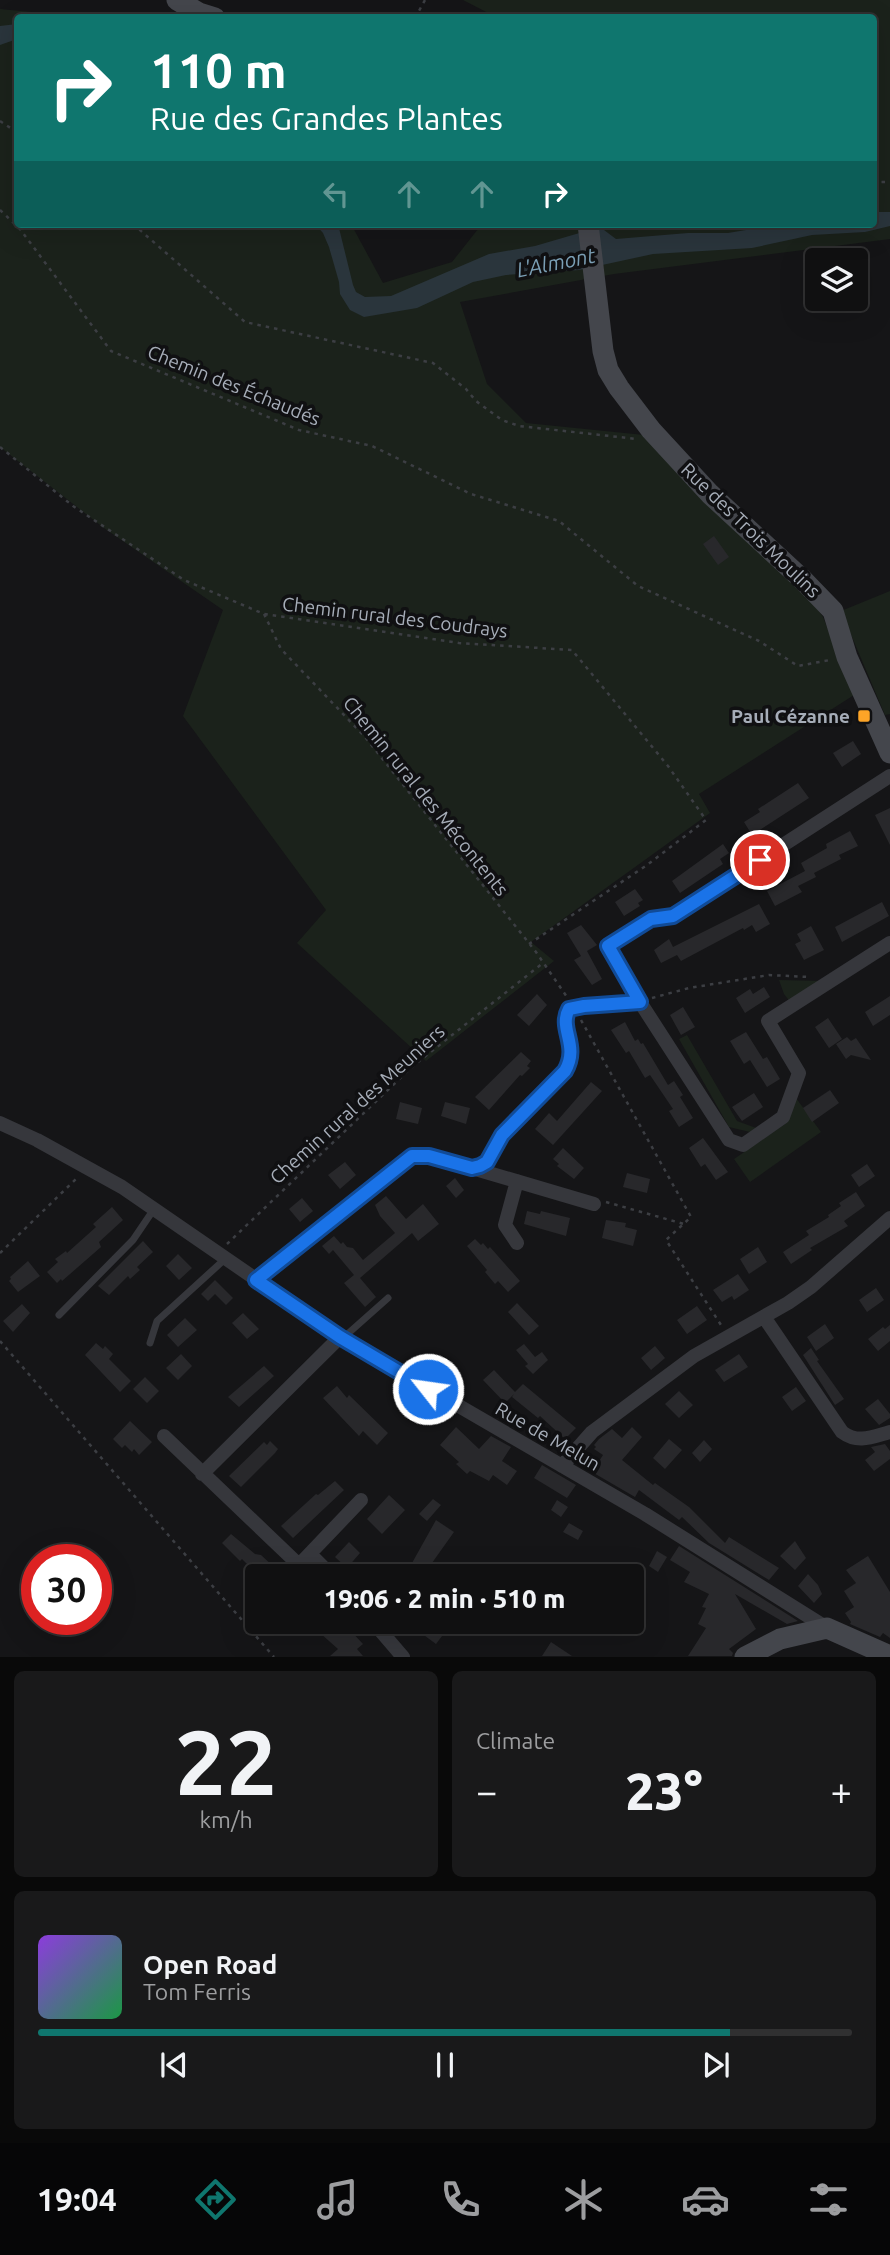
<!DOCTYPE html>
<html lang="en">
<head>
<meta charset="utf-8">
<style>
	:root { --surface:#101011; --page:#19191a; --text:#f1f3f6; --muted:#9c9d9f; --line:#303031; --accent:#0f766e }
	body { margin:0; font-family:Ubuntu,sans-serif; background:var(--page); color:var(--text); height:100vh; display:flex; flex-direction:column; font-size:26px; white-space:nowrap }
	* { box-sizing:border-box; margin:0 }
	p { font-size:23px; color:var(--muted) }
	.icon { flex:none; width:38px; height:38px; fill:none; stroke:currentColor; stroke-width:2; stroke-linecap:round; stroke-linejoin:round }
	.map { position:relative; height:1657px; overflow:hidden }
	.panel { display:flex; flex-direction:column; gap:14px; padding:14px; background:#090909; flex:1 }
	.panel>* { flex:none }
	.banner { position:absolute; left:14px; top:14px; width:863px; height:214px; border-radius:7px; box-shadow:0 7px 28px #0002,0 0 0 2px var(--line); background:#0f766e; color:#fff; overflow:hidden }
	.buttons { position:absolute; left:805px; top:248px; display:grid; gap:14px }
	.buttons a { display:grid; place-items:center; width:63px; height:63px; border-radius:7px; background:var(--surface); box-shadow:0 7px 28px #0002,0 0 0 2px var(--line); font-size:35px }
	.speed { position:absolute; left:21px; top:1544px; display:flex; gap:14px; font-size:35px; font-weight:700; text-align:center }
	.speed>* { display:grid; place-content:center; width:91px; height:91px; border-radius:50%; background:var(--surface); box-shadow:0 7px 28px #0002,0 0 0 2px var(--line); line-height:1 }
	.speed .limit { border:10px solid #d22; background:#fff; color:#111 }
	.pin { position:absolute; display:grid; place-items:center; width:60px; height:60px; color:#fff; margin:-30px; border:4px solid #fff; border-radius:50%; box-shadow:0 2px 7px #0007 }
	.me { position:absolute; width:77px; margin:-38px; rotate:300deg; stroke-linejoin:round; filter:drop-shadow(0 0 5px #0008) }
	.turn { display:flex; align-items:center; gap:24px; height:147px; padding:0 21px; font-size:32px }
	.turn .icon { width:91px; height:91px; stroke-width:2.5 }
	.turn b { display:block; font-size:49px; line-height:60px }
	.lanes { display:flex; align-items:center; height:66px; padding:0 21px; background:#0003; justify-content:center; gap:35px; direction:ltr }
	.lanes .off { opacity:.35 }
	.big { font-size:52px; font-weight:800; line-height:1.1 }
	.panel .tile { flex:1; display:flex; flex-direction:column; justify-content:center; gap:10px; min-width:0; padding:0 24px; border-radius:10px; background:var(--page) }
	.panel .dial { align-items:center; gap:0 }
	.dial b { font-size:91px; line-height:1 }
	.song { display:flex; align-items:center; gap:21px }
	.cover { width:84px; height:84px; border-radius:10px; background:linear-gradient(135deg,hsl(270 70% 55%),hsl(140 70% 35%)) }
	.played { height:7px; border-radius:4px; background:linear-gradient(90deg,var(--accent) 85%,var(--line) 85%) }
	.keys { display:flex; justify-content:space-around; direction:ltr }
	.heat { display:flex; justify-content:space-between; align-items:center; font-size:38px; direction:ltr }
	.panel .tiles { flex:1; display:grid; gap:14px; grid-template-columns:1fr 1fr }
	.tile:last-child { grid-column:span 2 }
	.trip { position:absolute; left:245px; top:1564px; width:399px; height:70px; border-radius:7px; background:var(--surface); box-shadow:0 7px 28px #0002,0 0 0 2px var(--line); font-weight:800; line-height:70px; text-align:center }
	.tabs { display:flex; height:112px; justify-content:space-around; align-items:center; background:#060607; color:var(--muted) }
	.tabs .icon { width:49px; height:49px }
	.tabs .current { color:var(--accent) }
	.tabs b { font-size:32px; color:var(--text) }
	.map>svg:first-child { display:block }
	.green { fill:#1b221b }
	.water { fill:#2a353c }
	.building { fill:#28282b }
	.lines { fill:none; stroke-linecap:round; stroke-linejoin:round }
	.path { stroke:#3c3e43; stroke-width:2.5; stroke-dasharray:3.5 5; stroke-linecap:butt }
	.lane { stroke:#36373c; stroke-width:7 }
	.street { stroke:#36373c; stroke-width:14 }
	.secondary { stroke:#44464c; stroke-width:21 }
	.route-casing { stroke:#114b97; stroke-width:18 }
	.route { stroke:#1a73e8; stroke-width:12 }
	.poi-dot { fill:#fda427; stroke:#101012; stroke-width:2.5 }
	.labels { text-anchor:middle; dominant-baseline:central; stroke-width:7; stroke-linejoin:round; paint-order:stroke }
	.street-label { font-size:19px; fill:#a6adb8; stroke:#101012 }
	.poi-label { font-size:19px; font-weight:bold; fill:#a6adb8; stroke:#101012; text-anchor:end }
	.water-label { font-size:21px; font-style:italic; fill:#7b9fb5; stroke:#101012 }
</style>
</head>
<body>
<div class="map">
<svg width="890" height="1657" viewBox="0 0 890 1657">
	<rect width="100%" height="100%" fill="#151517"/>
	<path class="green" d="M463 0H890V239L614 274 460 302 487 384 526 423 664 437 771 544 823 617 854 695 699 794 710 813 531 942 554 961 426 1061 297 943 326 910 183 716 223 610 104 528 0 447V9L53 14 57 17 18 18V224H351L383 283 452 262 482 224H873V18H498Z
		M890 591V714L885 715 841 611Z
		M779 980 823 981 791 1003 784 994Z
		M687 1035 737 1121 759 1129 754 1133 729 1127 679 1039Z
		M796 1098 821 1132 750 1182 734 1159 785 1124Z"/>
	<path class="water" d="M17 24V39L0 45V26Z
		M873 212H890V226L865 232 812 235 752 248 653 254 579 270 506 275 473 282 417 308 364 317 350 310 340 294 339 282 329 247 323 233 315 224H338L353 285 356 292 365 297 391 296 489 254 535 246 600 227 616 239 688 233H728L783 224H873Z"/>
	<path class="building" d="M714 536 729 557 718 565 703 544Z
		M853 741 861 754 842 767 833 753Z
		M798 783 809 798 752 835 744 822 760 812 758 809Z
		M890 808V845L875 815Z
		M850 831 858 846 839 855 841 859 814 873 816 877 798 886 802 892 775 906 767 891 805 871 801 863 827 848 826 844Z
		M723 844 729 853 720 859 723 864 680 893 672 881Z
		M635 889 643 900 638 903 640 906 624 916 615 902Z
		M882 902 889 916 842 942 835 927Z
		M759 904 770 924 756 932 752 925 744 930 743 928 681 961 677 955 661 963 654 950 669 939 673 947Z
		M581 925 597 945 587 951 602 979 592 985 574 960 581 956 567 933Z
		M811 926 824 950 804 960 795 944 801 941 797 934Z
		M764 987 770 997 745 1013 736 998 750 989 753 994Z
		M537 994 547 1005 529 1026 517 1015Z
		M890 996V1015L873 1026 865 1012Z
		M683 1007 695 1027 681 1035 670 1015Z
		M828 1018 842 1039 829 1048 815 1027Z
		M625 1022 635 1041 638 1039 641 1044 643 1043 668 1085 674 1081 683 1095 680 1097 693 1118 679 1127 669 1111 673 1109 650 1075 645 1078 629 1051 626 1053 611 1030Z
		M746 1032 763 1059 767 1057 780 1079 767 1087 750 1060 744 1064 730 1041Z
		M847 1037 851 1041 856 1038 871 1060 851 1055 846 1059 836 1044Z
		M521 1052 531 1061 527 1066 530 1068 522 1076 520 1075 489 1110 475 1097Z
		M591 1082 602 1091 553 1145 535 1129 549 1113 557 1121Z
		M830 1090 839 1103 812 1122 803 1108Z
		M754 1093 763 1107 742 1121 732 1107Z
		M400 1102 422 1108 418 1124 396 1119Z
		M445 1102 470 1108 466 1124 441 1116Z
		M703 1138 728 1172 716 1180 705 1164 701 1167 689 1148Z
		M563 1148 584 1168 574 1179 557 1166 559 1164 553 1159Z
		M345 1162 356 1175 340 1189 328 1175Z
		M867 1164 875 1176 859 1187 851 1175Z
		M627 1173 650 1179 647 1193 623 1187Z
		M455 1178 464 1190 456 1198 446 1186Z
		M856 1192 865 1206 844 1221 848 1226 810 1248 812 1250 791 1264 783 1252 809 1235 806 1231 829 1217 828 1215 841 1206 839 1203Z
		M386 1196 406 1219 423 1204 439 1224 418 1241 412 1233 360 1278 376 1297 365 1307 344 1283 354 1275 333 1250 329 1254 322 1246 334 1236 341 1244 343 1242 347 1247 353 1248 363 1260 395 1233 380 1216 375 1205Z
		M302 1198 313 1211 300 1222 289 1209Z
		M112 1207 123 1220 99 1242 101 1247 62 1281 61 1279 57 1283 47 1272 58 1262 55 1259 66 1251 67 1253 96 1227 93 1224Z
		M527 1211 540 1214 541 1211 570 1218 566 1236 524 1224Z
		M606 1220 626 1223 625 1227 637 1230 633 1246 602 1238Z
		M475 1239 481 1245 483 1243 488 1249 490 1247 520 1281 508 1292 498 1281 495 1284 485 1272 487 1270 467 1246Z
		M143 1241 153 1252 137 1267 140 1270 130 1279 128 1276 109 1295 98 1286Z
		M758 1247 767 1262 749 1274 740 1259Z
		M178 1254 192 1268 179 1280 166 1266Z
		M28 1261 40 1276 18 1292 9 1281 11 1279 10 1277Z
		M738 1274 749 1290 734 1300 732 1296 722 1302 713 1290Z
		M215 1280 233 1298 226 1305 215 1294 208 1301 201 1294Z
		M876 1288 884 1300 867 1312 859 1300Z
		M517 1303 539 1326 529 1335 508 1312Z
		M22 1304 30 1313 13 1332 3 1321Z
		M697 1306 707 1320 687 1334 677 1320Z
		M243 1313 259 1329 247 1339 232 1323Z
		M185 1318 197 1330 178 1347 167 1335Z
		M825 1324 834 1338 816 1351 807 1337Z
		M890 1325V1341L878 1351 868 1339 883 1327 885 1329Z
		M96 1343 103 1349 105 1346 113 1354 109 1359 131 1381 120 1392 85 1355Z
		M524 1344 535 1357 542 1352 548 1360 533 1374 525 1366 528 1364 516 1350Z
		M655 1346 665 1358 651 1370 641 1358Z
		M811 1348 819 1360 817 1361 844 1399 835 1405 803 1355Z
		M181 1354 192 1366 178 1380 166 1368Z
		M739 1354 748 1367 724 1382 715 1370Z
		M264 1366 274 1376 239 1407 228 1397Z
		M494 1370 515 1392 523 1384 576 1428 565 1439 540 1416 538 1418 512 1397 514 1394 505 1403 483 1380Z
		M145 1377 159 1391 147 1403 133 1389Z
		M337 1386 347 1398 349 1395 388 1433 377 1445 363 1431 359 1436 323 1398Z
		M796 1387 806 1401 792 1411 782 1397Z
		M679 1391 693 1405 679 1418 665 1404Z
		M878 1399 890 1414V1418L879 1425 865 1409Z
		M130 1421 152 1442 139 1455 134 1449 132 1452 125 1445 122 1448 113 1439Z
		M456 1427 479 1449 491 1436 511 1447 502 1461 517 1471 507 1485 493 1475 489 1481 470 1471 467 1474 456 1464 459 1462 440 1445Z
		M632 1427 642 1437 622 1460 653 1485 655 1483 689 1507 725 1543 729 1537 779 1568 769 1580 709 1543 682 1517 679 1520 639 1490 635 1497 592 1472 603 1455 594 1449 596 1447 594 1445 599 1439 612 1429 622 1438Z
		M669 1439 682 1450 665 1469 653 1458Z
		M704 1440 712 1449 700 1462 692 1453Z
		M270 1441 278 1449 275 1453 241 1487 229 1476 264 1442 267 1445Z
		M885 1444 890 1451V1459L874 1471 865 1460 875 1452 871 1447Z
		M542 1465 576 1485 567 1498 534 1478Z
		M335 1481 344 1490 293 1538 281 1526 316 1494 318 1495Z
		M389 1495 405 1510 382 1534 367 1519Z
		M433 1499 441 1505 427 1521 419 1514Z
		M557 1500 568 1507 561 1517 551 1510Z
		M436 1520 454 1532 422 1577H415L407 1572Z
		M569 1523 583 1531 578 1540 563 1532Z
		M231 1534 255 1554 261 1555 275 1568 272 1570 278 1577H260L242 1559 240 1561 222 1543Z
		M795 1541 806 1558 795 1570 780 1556Z
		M349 1542 360 1553 347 1568 335 1557Z
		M679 1546 798 1621 787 1624 735 1594 756 1629 729 1649 733 1653 732 1656H688L706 1628 698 1624 706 1608 702 1607 709 1594 684 1582 690 1572 670 1560Z
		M657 1551 667 1557 658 1572 649 1566Z
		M868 1556 890 1592V1638L883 1633 880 1637 850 1624 851 1622 845 1613 854 1607 844 1591 856 1583 846 1570Z
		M808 1574 818 1585 822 1594 814 1603 798 1586Z
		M330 1622H342L347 1627 363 1644 357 1649 363 1656H330L338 1649 320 1633Z
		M423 1622H432L445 1632 436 1644 417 1630Z
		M551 1642 572 1656H542Z"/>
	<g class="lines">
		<path class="path" d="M415 18 425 0
			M0 121 18 133
			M873 182H890
			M0 210 20 229 111 351 299 430 372 446 471 494 559 521 638 586 759 641 798 666 830 660
			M133 224 245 322 433 363 466 389 476 401 502 420 519 426 637 439
			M0 447 73 506 184 580 264 614 459 643 572 650 668 766 706 820 647 865 529 944
			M264 614 281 649 365 737 536 952 567 997
			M652 998 689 988 769 975 810 977
			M581 1020 691 1217 666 1240 721 1325
			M606 1202 684 1224
			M227 1244 413 1066 543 963
			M0 1253 78 1177
			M0 1341 274 1657"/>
		<path class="lane" d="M59 1315 133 1240 154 1209
			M343 1338 388 1298
			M150 1343 157 1321 225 1259"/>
		<path class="street" d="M890 776 673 916 651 919 608 946 640 1002 729 1140 743 1145 783 1117 799 1073 768 1021 890 943
			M0 1123 37 1140 122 1187 340 1337 645 1514 827 1628
			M472 1168 594 1204
			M517 1243 505 1225 517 1181
			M256 1281 412 1156H429L472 1168 480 1166 487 1162 502 1135 565 1071C576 1052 567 1036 566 1015L570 1009 584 1006 640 1002
			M764 1317 842 1432C858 1444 872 1437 890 1432
			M164 1436 299 1565 361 1500
			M562 1466 592 1432 694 1356 788 1303 811 1287 890 1218
			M202 1474 340 1337
			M310 1554 333 1577
			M373 1622 403 1657"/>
		<path class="secondary" d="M177 0 199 13 215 18
			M588 224 603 351 608 370 619 388 651 430 710 494 803 580 833 611 847 657 890 753
			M745 1657 780 1639 827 1628 890 1656"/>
	</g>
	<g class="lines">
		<g class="route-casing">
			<path id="route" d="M428 1389 340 1337 256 1280 412 1156H429L472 1168 480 1166 487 1162 502 1135 565 1071C580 1045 558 1029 569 1009L584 1006 640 1002 608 946 651 919 673 916 760 860"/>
		</g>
		<use href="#route" class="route"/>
	</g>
	<rect class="poi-dot" x="857" y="709" width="14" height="14" rx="3.5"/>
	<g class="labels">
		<g class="street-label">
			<text transform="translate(234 385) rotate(22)">Chemin des Échaudés</text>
			<text transform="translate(751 530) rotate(44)">Rue des Trois Moulins</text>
			<text transform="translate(395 617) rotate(7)">Chemin rural des Coudrays</text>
			<text transform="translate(426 796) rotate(51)">Chemin rural des Mécontents</text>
			<text transform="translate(357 1104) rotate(-42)">Chemin rural des Meuniers</text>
			<text transform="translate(548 1436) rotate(30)">Rue de Melun</text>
		</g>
		<g class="poi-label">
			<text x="850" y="716">Paul Cézanne</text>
		</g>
		<g class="water-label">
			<text transform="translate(556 262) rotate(-11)">L'Almont</text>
		</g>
	</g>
</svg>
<div class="buttons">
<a><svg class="icon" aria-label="layers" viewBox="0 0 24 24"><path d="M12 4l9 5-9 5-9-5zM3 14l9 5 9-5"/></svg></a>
</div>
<div class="speed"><div class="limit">30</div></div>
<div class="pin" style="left:760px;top:860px;background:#d93025"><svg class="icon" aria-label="arrive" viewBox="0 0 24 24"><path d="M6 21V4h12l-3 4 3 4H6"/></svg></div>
<svg class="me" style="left:428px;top:1389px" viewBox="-20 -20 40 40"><circle r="17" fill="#1a73e8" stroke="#fff" stroke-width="3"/><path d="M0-11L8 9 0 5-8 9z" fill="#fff"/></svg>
<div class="trip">19:06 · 2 min · 510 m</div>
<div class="banner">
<div class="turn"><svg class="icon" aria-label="right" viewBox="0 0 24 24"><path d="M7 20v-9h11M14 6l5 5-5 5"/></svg><div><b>110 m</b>Rue des Grandes Plantes</div></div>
<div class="lanes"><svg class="icon off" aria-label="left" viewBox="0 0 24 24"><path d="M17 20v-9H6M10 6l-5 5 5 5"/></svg><svg class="icon off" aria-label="ahead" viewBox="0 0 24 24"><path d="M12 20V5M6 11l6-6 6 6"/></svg><svg class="icon off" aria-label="ahead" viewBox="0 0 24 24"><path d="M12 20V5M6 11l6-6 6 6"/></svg><svg class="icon" aria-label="right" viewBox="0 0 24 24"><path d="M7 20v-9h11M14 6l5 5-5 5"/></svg></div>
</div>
</div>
<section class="panel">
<div class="tiles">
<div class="tile dial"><b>22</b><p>km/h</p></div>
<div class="tile"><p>Climate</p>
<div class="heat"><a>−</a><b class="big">23°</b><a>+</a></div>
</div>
<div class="tile">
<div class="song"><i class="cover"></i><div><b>Open Road</b><p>Tom Ferris</p></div></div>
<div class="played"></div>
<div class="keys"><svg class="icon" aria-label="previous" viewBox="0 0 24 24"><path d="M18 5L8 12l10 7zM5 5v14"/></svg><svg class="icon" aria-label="pause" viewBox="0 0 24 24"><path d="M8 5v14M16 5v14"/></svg><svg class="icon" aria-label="next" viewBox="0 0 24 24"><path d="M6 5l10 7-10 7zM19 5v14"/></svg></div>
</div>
</div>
</section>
<nav class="tabs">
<b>19:04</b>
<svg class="icon current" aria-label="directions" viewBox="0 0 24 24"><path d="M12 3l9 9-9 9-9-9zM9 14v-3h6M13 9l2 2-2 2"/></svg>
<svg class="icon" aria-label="music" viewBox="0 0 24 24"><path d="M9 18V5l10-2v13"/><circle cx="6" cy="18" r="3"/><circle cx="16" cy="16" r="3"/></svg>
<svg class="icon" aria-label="phone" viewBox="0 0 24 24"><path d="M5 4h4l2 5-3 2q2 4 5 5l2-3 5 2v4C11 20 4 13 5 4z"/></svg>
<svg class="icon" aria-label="climate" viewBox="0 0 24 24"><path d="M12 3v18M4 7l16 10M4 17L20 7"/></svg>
<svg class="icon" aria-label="car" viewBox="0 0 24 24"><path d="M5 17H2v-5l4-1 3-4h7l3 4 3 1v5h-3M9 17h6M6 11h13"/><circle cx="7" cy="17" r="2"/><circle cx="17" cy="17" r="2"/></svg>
<svg class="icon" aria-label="filters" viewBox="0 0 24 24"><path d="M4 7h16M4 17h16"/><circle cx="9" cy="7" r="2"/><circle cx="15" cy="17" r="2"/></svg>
</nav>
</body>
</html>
